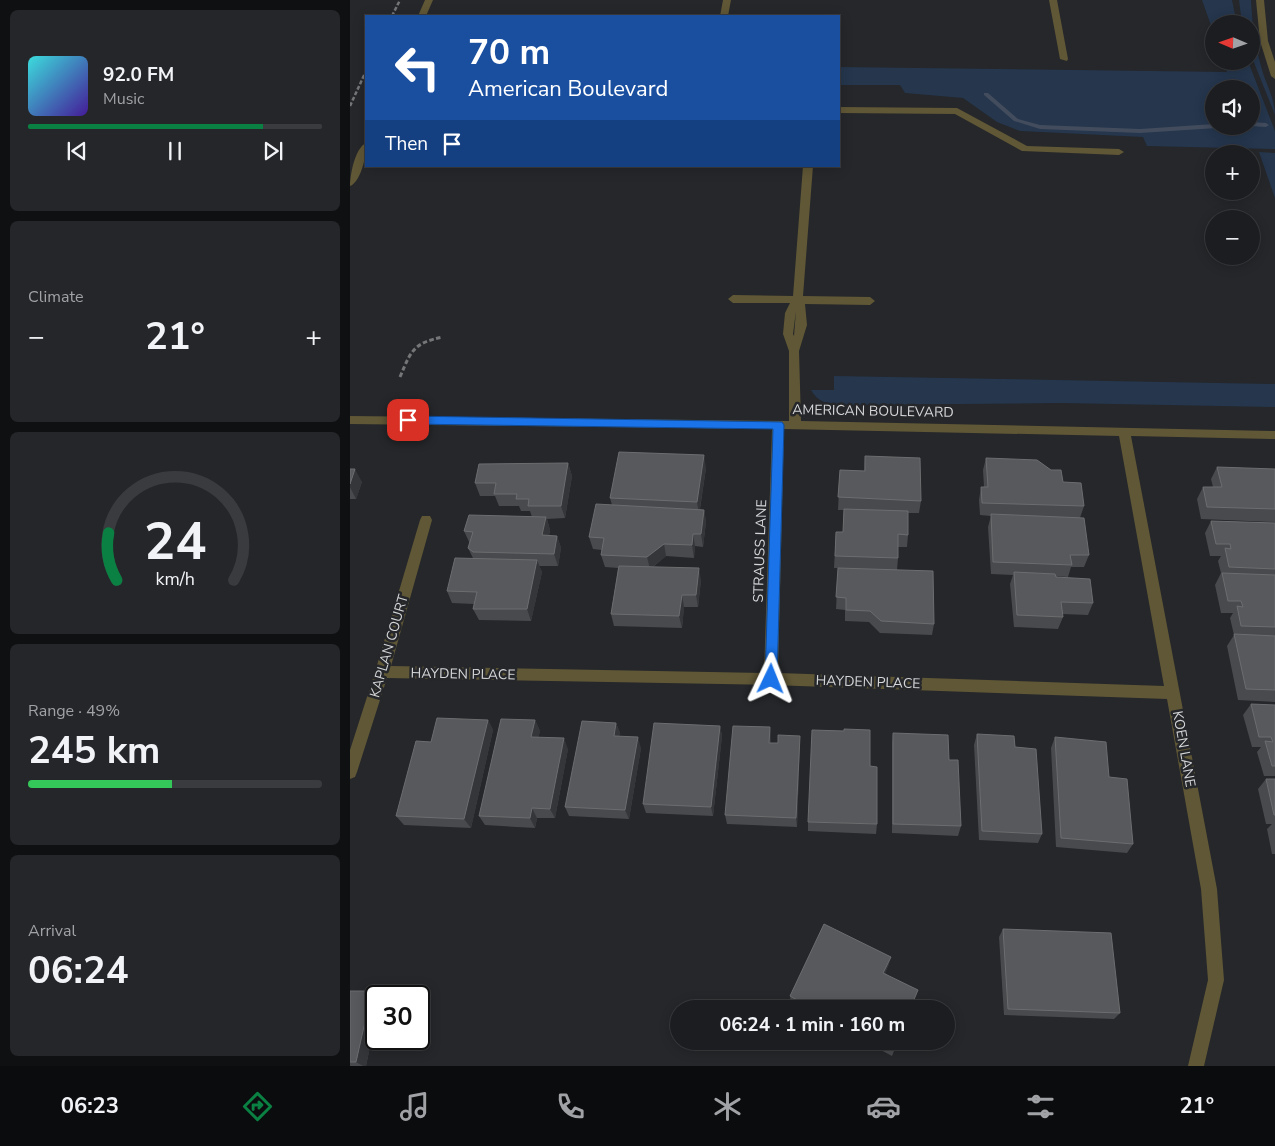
<!DOCTYPE html>
<html lang="en">
<head>
<meta charset="utf-8">
<style>
	:root { --surface:#1c1d20; --page:#252629; --text:#f1f3f6; --muted:#a0a2a5; --line:#3a3b3e; --accent:#0b8043 }
	body { margin:0; font-family:"Nunito Sans",sans-serif; background:var(--page); color:var(--text); height:100vh; display:flex; flex-direction:column; font-size:19px; white-space:nowrap }
	* { box-sizing:border-box; margin:0 }
	p { font-size:16px; color:var(--muted) }
	.icon { flex:none; width:28px; height:28px; fill:none; stroke:currentColor; stroke-width:2; stroke-linecap:round; stroke-linejoin:round }
	.map { position:relative; flex:1; overflow:hidden }
	.details { display:flex; flex-direction:column; gap:10px; padding:10px; background:#0f1012; width:350px }
	.details>* { flex:none }
	.top-card { position:absolute; left:15px; top:15px; width:475px; height:152px; border-radius:0px; box-shadow:0 2px 12px #0003,0 0 0 1px var(--line); background:#1a4fa0; color:#fff; overflow:hidden }
	.needle { width:32px; rotate:272deg }
	.buttons { position:absolute; left:855px; top:15px; display:grid; gap:10px }
	.buttons a { display:grid; place-items:center; width:55px; height:55px; border-radius:50%; background:var(--surface); box-shadow:0 2px 12px #0003,0 0 0 1px var(--line); font-size:25px }
	.speed { position:absolute; left:15px; top:985px; display:flex; gap:10px; font-size:25px; font-weight:700; text-align:center }
	.speed>* { display:grid; place-content:center; width:65px; height:65px; border-radius:50%; background:var(--surface); box-shadow:0 2px 12px #0003,0 0 0 1px var(--line); line-height:1 }
	.speed .limit { border:2px solid #111; border-radius:8px; background:#fff; color:#111 }
	.pin { position:absolute; display:grid; place-items:center; width:42px; height:42px; color:#fff; margin:-21px; border-radius:10px; box-shadow:0 2px 8px #0006 }
	.me { position:absolute; width:55px; margin:-28px; rotate:2deg; stroke-linejoin:round; filter:drop-shadow(0 0 4px #0008) }
	.turn { display:flex; align-items:center; gap:18px; height:105px; padding:0 20px; font-size:22px }
	.turn .icon { width:65px; height:65px; stroke-width:2.5 }
	.turn b { display:block; font-size:35px; line-height:42px }
	.then { display:flex; align-items:center; height:48px; padding:0 20px; background:#0003; gap:10px; font-size:19px }
	.big { font-size:38px; font-weight:700; line-height:1.1 }
	.details .widget { flex:1; display:flex; flex-direction:column; justify-content:center; gap:8px; min-width:0; padding:0 18px; border-radius:8px; background:var(--page) }
	.details .dial { align-items:center; gap:0 }
	.dial svg { height:130px; overflow:visible; fill:none; stroke:var(--line); stroke-width:7; stroke-linecap:round; text-anchor:middle }
	.dial text { fill:var(--text); stroke:none }
	.song { display:flex; align-items:center; gap:15px }
	.cover { width:60px; height:60px; border-radius:8px; background:linear-gradient(135deg,hsl(180 70% 55%),hsl(260 70% 35%)) }
	.played { height:5px; border-radius:2px; background:linear-gradient(90deg,var(--accent) 80%,var(--line) 80%) }
	.keys { display:flex; justify-content:space-around; direction:ltr }
	.heat { display:flex; justify-content:space-between; align-items:center; font-size:28px; direction:ltr }
	.charge { height:8px; border-radius:4px; background:linear-gradient(90deg,#34c759 49%,var(--line) 0) }
	.trip { position:absolute; left:320px; top:1000px; width:285px; height:50px; border-radius:25px; background:var(--surface); box-shadow:0 2px 12px #0003,0 0 0 1px var(--line); font-weight:700; line-height:50px; text-align:center }
	.menu { display:flex; height:80px; justify-content:space-around; align-items:center; background:#0b0c0d; color:var(--muted) }
	.menu .icon { width:35px; height:35px }
	.menu .active { color:var(--accent) }
	.menu b { font-size:22px; color:var(--text) }
	main { display:flex; flex:1; min-height:0 }
	.map>svg:first-child { display:block }
	.green { fill:#25364d; fill-rule:evenodd }
	.lines { fill:none; stroke-linecap:round; stroke-linejoin:round }
	.stream { fill:#424c5d; fill-rule:evenodd }
	.path-far1 { stroke:#747678; stroke-width:2.5; stroke-dasharray:4 2; stroke-linecap:butt }
	.path { stroke:#747678; stroke-width:3; stroke-dasharray:4.5 2.5; stroke-linecap:butt }
	.minor { fill:#605736; fill-rule:evenodd }
	.wall { fill:#484a4d }
	.shaded-wall { fill:#343639 }
	.building { fill:#58595c; stroke:#6b6d6f }
	.route { fill:#1a73e8; stroke:#114b97 }
	.labels { text-anchor:middle; dominant-baseline:central; stroke-width:5; stroke-linejoin:round; paint-order:stroke }
	.street-label { font-size:14px; fill:#d4d5d7; stroke:#25272a }
</style>
</head>
<body>
<main>
<section class="details">
<div class="widget">
<div class="song"><i class="cover"></i><div><b>92.0 FM</b><p>Music</p></div></div>
<div class="played"></div>
<div class="keys"><svg class="icon" aria-label="previous" viewBox="0 0 24 24"><path d="M18 5L8 12l10 7zM5 5v14"/></svg><svg class="icon" aria-label="pause" viewBox="0 0 24 24"><path d="M8 5v14M16 5v14"/></svg><svg class="icon" aria-label="next" viewBox="0 0 24 24"><path d="M6 5l10 7-10 7zM19 5v14"/></svg></div>
</div>
<div class="widget"><p>Climate</p>
<div class="heat"><a>−</a><b class="big">21°</b><a>+</a></div>
</div>
<div class="widget dial"><svg viewBox="0 0 100 80">
<path d="M14 69A42 42 0 1 1 86 69"/>
<path d="M14 69A42 42 0 0 1 9 40" stroke="#0b8043"/>
<text x="50" y="56" font-size="32" font-weight="700">24</text>
<text x="50" y="72" font-size="11">km/h</text>
</svg></div>
<div class="widget"><p>Range · 49%</p><b class="big">245 km</b><div class="charge"></div></div>
<div class="widget"><p>Arrival</p><b class="big">06:24</b></div>
</section>
<div class="map">
<svg width="925" height="1066" viewBox="0 0 925 1066">
	<rect width="100%" height="100%" fill="#25272a"/>
	<path class="green" d="M852 0H882L887 24H864V34Z
		M889 0H901C902 22 905 45 911 66 915 83 925 98 925 115L901 55V24H892Z
		M873 61H898L925 131V149L797 146 793 137 670 131 647 122 613 98 555 93 550 85H489V67L877 72ZM864 89H901V126H864Z
		M909 152 925 153V198Z
		M484 376 925 384V407L712 403 489 405C476 403 468 402 461 390H484Z"/>
	<g class="lines">
		<path class="stream" d="M634 93H638L668 119 690 125 790 129 864 124V126H870L867 128 790 133 690 129 664 121 634 95Z
			M901 122 916 123 919 125 916 127 901 126Z"/>
		<path class="path-far1" d="M42 16 50 0
			M0 106 16 71"/>
		<path class="path" d="M50 377C61 351 63 343 93 337"/>
		<path class="minor" d="M75 0H83L76 16H68Z
			M373 0H381L378 16H370Z
			M699 0H707L718 59 717 61 710 59Z
			M906 0H914L918 41 925 62V79L921 76 910 41Z
			M489 107 607 108 677 146 769 149 774 152 769 155 672 151 605 114 489 113Z
			M16 143C17 154 11 182 0 186 0 175 5 148 16 143Z
			M453 166H463L453 296 520 297 525 301 520 305 455 304 457 325 449 351 451 421 925 431V439L781 436 867 889 874 980 854 1066H838L858 980 851 889 817 699 421 685 37 678 7 772 5 777 0 779V750L25 672 70 520 72 516H80L82 520 41 666 414 673 422 429 0 424V416L439 421V351L433 334 435 313 440 303H383L378 299 383 295 443 296ZM446 311 444 336 443 334ZM434 429 769 436 814 686 428 673Z"/>
	</g>
	<path class="wall" d="M515 456 571 501 569 513H558V535L557 547H548V558L547 570 584 624 582 635 530 633 519 622 495 621V610L486 609 488 568H484L486 532H493L494 510H488L490 470 514 471Z
		M636 458 713 482 734 506 730 518 739 555 734 567H721L718 577 706 576 743 603 738 615 712 614 713 617 708 629 664 627 660 584 663 575 641 574 638 527 641 516 630 515 629 500 631 487H634L633 470Z
		M218 463 222 476 215 518 197 519 200 530 199 536H207L211 548 208 566H189L192 572 181 621 129 620 123 609 124 604 102 603 97 591 123 558 118 548 120 544 114 531 182 517 180 511H171L169 506H149L145 496H130L125 483Z
		M867 467 925 469V522L851 519 847 499 853 487H863L861 479Z
		M356 468 350 509 354 510 356 522 353 547 345 546 344 558 316 556 303 567 351 580 348 607H334L332 628 264 626 261 614 268 568 255 567 251 555 252 550 243 549 239 537 262 505 260 498Z
		M0 469 12 482 6 499H0Z
		M861 521 925 523V702L888 700 877 646 884 635 880 618 883 613H871L865 585 871 573 868 561 871 556H860L855 533Z
		M901 704 925 705V776H914L907 752 911 747H902L893 715Z
		M138 720 143 730 121 828 54 825 46 816 81 742Z
		M185 720 190 731 188 738 218 749 205 818H187L185 828 135 825 129 816Z
		M266 723 270 733 269 736 291 748 279 819 219 816 215 807Z
		M370 726 372 736 363 816 296 813 293 804Z
		M420 727 421 743H428L450 736 447 827 377 824 375 815Z
		M543 733 599 760 611 826 608 836 542 833V743Z
		M627 734 665 747 692 834 688 843 629 840 624 745Z
		M705 737 759 777 783 844 777 853 706 847 701 748Z
		M916 779H925V854H922L917 829 922 824H916L908 789Z
		M458 822 527 824 526 834 458 831Z
		M653 929 770 1013 764 1019 654 1015 649 937Z
		M539 964 535 973 565 997 561 1009H451L441 1003 440 996Z
		M0 991 26 996V1018L16 1066H0Z
		M514 1041H548L542 1056Z"/>
	<path class="shaded-wall" d="M354 455 356 468 349 514 347 502Z
		M218 463 222 476 215 518 211 506Z
		M5 469 12 482 6 499 0 487V484Z
		M354 510 356 522 353 547 351 534Z
		M196 517 200 530 196 548 192 535Z
		M343 534 345 546 344 558 342 545Z
		M207 536 211 548 208 566 204 554Z
		M314 544 316 556 300 569 297 557Z
		M187 560 192 572 181 621 177 609Z
		M349 568 351 580 348 607 346 595Z
		M332 595 334 607 332 628 329 616Z
		M138 720 143 730 121 828 114 819Z
		M185 720 190 731 186 748 181 737Z
		M266 723 270 733 268 746 264 736Z
		M370 726 372 736 363 816 361 807Z
		M420 727 421 738 420 753 419 743Z
		M450 736V746L447 827 446 818Z
		M288 737 291 748 279 819 275 810Z
		M214 738 218 749 205 818 200 809Z
		M182 808 187 818 185 828 180 818Z
		M541 957 539 964 532 980 533 973Z
		M22 991 29 996H26V1018L16 1066H13L6 1062Z"/>
	<path class="building" d="M269 452 354 455 347 502 260 498Z
		M515 456 570 458 571 501 488 497 490 470 515 471Z
		M636 458 687 460 701 470H711L713 482 731 483 734 506 632 503 631 487H638Z
		M218 463 211 506H178L179 499H166L167 494H144L146 483H125L129 464Z
		M867 467 925 469V509L857 507 853 487H872Z
		M0 469H5L0 484Z
		M246 504 354 510 351 534H343L342 545 314 544 297 557 251 555 254 538 239 537Z
		M494 509 558 511V535L548 534V558L485 556 486 532H493Z
		M641 514 734 518 739 555H720L722 565 643 562Z
		M119 515 196 517 192 535 207 536 204 554 123 552 118 548 123 532 114 531Z
		M861 521 925 523V569L879 567 875 548 881 549 880 544H866Z
		M105 558 187 560 177 609H123L127 592 97 591Z
		M269 566 349 568 346 595H332L329 616 261 614Z
		M488 568 583 571 584 624 531 621 520 611 496 610V598L486 597Z
		M664 572 705 574 706 577 740 579 743 603 711 602 713 617 667 615Z
		M872 573 925 575V627L891 626 887 606 893 607 891 601H878Z
		M884 634 925 636V690L896 689Z
		M901 704 925 705V766H922L915 741 923 742 921 737H909Z
		M87 718 138 720 114 819 46 816 66 741 81 742Z
		M151 719 185 720 181 737 214 738 200 809 182 808 180 818 129 816Z
		M232 721 266 723 264 736 288 737 275 810 215 807Z
		M304 723 370 726 361 807 293 804Z
		M383 726 420 727 419 743H428V735L450 736 446 818 375 815Z
		M494 729 520 730V766L527 767V824L458 822 462 730 494 731Z
		M543 733 598 735 599 760H608L611 826 543 824Z
		M627 734 664 736 665 747 686 749 692 834 632 831Z
		M705 737 756 742 759 777 777 779 783 844 711 838Z
		M916 779H925V815H924Z
		M474 924 541 957 533 973 568 990 560 1009H464L440 996Z
		M653 929 761 933 770 1013 658 1009Z
		M0 991H22L6 1062H0Z
		M526 1041H547L543 1050Z"/>
	<path class="route" d="M58 416 432 422 434 425 427 679 425 683 421 685 416 683 415 679 423 429 58 424 53 420Z"/>
	<g class="labels">
		<g class="street-label">
			<text transform="translate(523 411) rotate(1)">AMERICAN BOULEVARD</text>
			<text transform="translate(410 551) rotate(-88)">STRAUSS LANE</text>
			<text transform="translate(39 646) rotate(-74)">KAPLAN COURT</text>
			<text transform="translate(113 674) rotate(1)">HAYDEN PLACE</text>
			<text transform="translate(518 682) rotate(2)">HAYDEN PLACE</text>
			<text transform="translate(834 749) rotate(80)">KOEN LANE</text>
		</g>
	</g>
</svg>
<div class="buttons">
<a><svg class="needle" viewBox="-14 -14 28 28"><path d="M0-13l5 13h-10z" fill="#e53935"/><path d="M0 13l5-13h-10z" fill="#a0a2a5"/></svg></a>
<a><svg class="icon" aria-label="sound" viewBox="0 0 24 24"><path d="M4 9h4l5-4v14l-5-4H4zM17 9q2 3 0 6"/></svg></a>
<a>+</a>
<a>−</a>
</div>
<div class="speed"><div class="limit">30</div></div>
<div class="pin" style="left:58px;top:420px;background:#d93025"><svg class="icon" aria-label="arrive" viewBox="0 0 24 24"><path d="M6 21V4h12l-3 4 3 4H6"/></svg></div>
<svg class="me" style="left:421px;top:679px" viewBox="-20 -20 40 40"><path d="M0-17L14 15 0 8-14 15z" fill="#1a73e8" stroke="#fff" stroke-width="4"/></svg>
<div class="trip">06:24 · 1 min · 160 m</div>
<div class="top-card">
<div class="turn"><svg class="icon" aria-label="left" viewBox="0 0 24 24"><path d="M17 20v-9H6M10 6l-5 5 5 5"/></svg><div><b>70 m</b>American Boulevard</div></div>
<div class="then">Then<svg class="icon" aria-label="arrive" viewBox="0 0 24 24"><path d="M6 21V4h12l-3 4 3 4H6"/></svg></div>
</div>
</div>
</main>
<nav class="menu">
<b>06:23</b>
<svg class="icon active" aria-label="directions" viewBox="0 0 24 24"><path d="M12 3l9 9-9 9-9-9zM9 14v-3h6M13 9l2 2-2 2"/></svg>
<svg class="icon" aria-label="music" viewBox="0 0 24 24"><path d="M9 18V5l10-2v13"/><circle cx="6" cy="18" r="3"/><circle cx="16" cy="16" r="3"/></svg>
<svg class="icon" aria-label="phone" viewBox="0 0 24 24"><path d="M5 4h4l2 5-3 2q2 4 5 5l2-3 5 2v4C11 20 4 13 5 4z"/></svg>
<svg class="icon" aria-label="climate" viewBox="0 0 24 24"><path d="M12 3v18M4 7l16 10M4 17L20 7"/></svg>
<svg class="icon" aria-label="car" viewBox="0 0 24 24"><path d="M5 17H2v-5l4-1 3-4h7l3 4 3 1v5h-3M9 17h6M6 11h13"/><circle cx="7" cy="17" r="2"/><circle cx="17" cy="17" r="2"/></svg>
<svg class="icon" aria-label="filters" viewBox="0 0 24 24"><path d="M4 7h16M4 17h16"/><circle cx="9" cy="7" r="2"/><circle cx="15" cy="17" r="2"/></svg>
<b>21°</b>
</nav>
</body>
</html>
